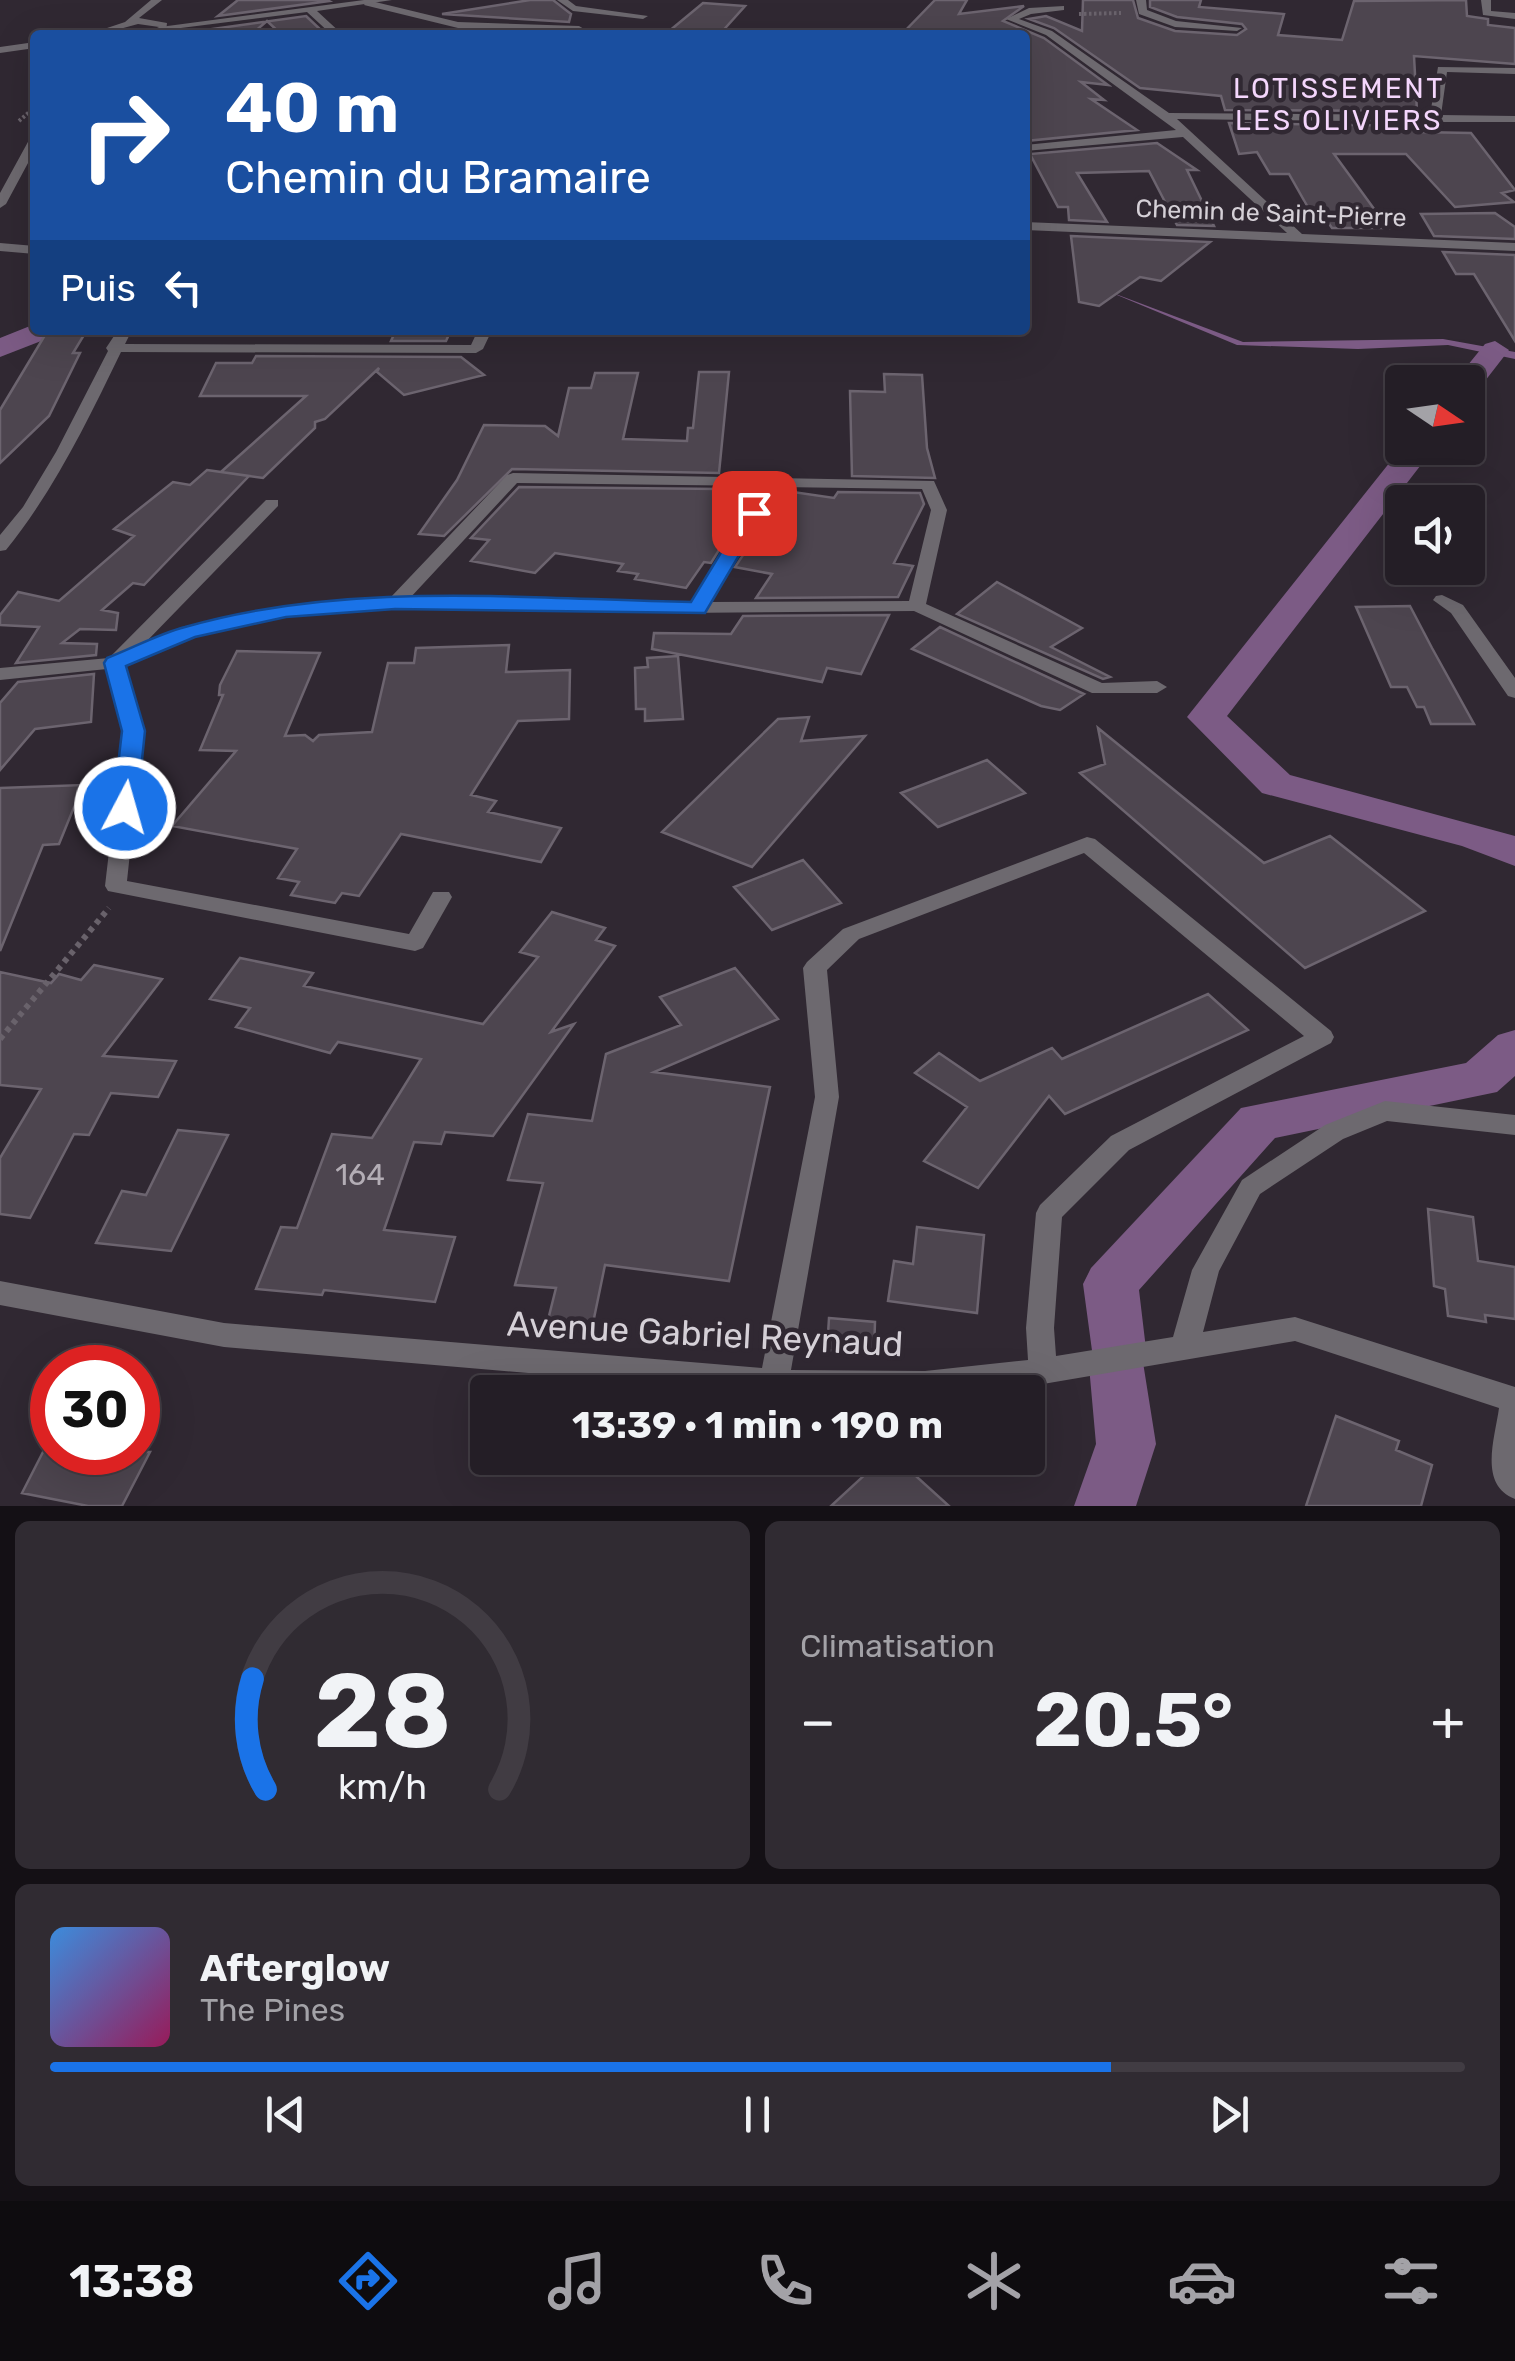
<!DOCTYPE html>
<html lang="fr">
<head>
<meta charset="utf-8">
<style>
	:root { --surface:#241e26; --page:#302b32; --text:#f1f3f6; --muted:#a3a2a7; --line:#413c43; --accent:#1a73e8 }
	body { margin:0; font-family:Rubik,sans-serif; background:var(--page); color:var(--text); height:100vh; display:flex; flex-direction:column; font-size:38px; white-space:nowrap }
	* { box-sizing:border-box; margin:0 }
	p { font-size:32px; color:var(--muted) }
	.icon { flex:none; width:55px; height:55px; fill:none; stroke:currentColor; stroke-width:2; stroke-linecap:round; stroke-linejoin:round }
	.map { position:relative; height:1506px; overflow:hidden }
	.drawer { display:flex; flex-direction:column; gap:15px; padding:15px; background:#141015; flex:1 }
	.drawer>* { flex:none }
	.hud { position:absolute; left:30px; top:30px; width:1000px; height:305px; border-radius:10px; box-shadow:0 10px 40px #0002,0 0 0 2px var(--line); background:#1a4fa0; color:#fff; overflow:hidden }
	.needle { width:65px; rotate:103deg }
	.tools { position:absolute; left:1385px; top:365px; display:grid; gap:20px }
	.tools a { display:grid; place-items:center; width:100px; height:100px; border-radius:10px; background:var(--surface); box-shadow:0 10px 40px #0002,0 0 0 2px var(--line); font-size:50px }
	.speed { position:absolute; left:30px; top:1345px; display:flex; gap:20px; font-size:50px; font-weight:700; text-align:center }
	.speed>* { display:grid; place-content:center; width:130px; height:130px; border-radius:50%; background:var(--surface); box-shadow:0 10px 40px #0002,0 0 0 2px var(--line); line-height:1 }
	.speed .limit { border:15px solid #d22; background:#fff; color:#111 }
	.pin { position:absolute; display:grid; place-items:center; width:85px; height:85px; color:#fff; margin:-42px; border-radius:20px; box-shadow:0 5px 15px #0006 }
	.me { position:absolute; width:110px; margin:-55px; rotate:6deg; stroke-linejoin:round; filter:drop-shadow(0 0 8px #0008) }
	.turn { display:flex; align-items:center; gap:35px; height:210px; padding:0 30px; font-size:45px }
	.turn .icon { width:130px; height:130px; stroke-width:2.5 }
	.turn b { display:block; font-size:70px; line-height:85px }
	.then { display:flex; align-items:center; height:95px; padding:0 30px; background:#0003; gap:20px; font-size:38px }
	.big { font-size:75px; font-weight:700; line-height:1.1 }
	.drawer .card { flex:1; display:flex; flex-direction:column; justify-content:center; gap:15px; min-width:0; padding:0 35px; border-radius:15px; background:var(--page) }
	.drawer .dial { align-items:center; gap:0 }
	.dial svg { height:260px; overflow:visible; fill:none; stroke:var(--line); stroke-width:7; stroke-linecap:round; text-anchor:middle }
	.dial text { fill:var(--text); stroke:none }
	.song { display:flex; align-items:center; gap:30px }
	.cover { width:120px; height:120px; border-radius:15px; background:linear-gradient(135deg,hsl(210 70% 55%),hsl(330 70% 35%)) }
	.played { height:10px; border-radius:5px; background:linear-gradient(90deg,var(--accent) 75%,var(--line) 75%) }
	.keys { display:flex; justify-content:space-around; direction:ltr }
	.heat { display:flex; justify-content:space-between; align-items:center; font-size:55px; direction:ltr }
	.drawer .tiles { flex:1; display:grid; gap:15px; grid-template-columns:1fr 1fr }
	.card:last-child { grid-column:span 2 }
	.trip { position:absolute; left:470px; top:1375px; width:575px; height:100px; border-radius:10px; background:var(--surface); box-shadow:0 10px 40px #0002,0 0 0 2px var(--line); font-weight:700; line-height:100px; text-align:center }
	.menu { display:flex; height:160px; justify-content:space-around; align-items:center; background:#0e0c0f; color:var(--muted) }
	.menu .icon { width:70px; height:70px }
	.menu .current { color:var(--accent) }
	.menu b { font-size:45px; color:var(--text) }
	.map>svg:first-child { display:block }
	.water { fill:#7c5b85 }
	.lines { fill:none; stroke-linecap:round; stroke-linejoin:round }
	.canal { fill:#7c5b85; fill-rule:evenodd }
	.building { fill:#4d454f; stroke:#6c646f; stroke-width:2.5 }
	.path-far1 { stroke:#69626b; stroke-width:4; stroke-dasharray:2.5 2.5; stroke-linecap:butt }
	.path { stroke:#69626b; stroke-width:6; stroke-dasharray:5 5; stroke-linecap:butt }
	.service { fill:#6d696f; fill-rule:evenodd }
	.minor { fill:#6d696f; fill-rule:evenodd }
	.tertiary { fill:#6d696f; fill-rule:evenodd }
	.route { fill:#1a73e8; stroke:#114b97; stroke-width:2.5 }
	.labels { text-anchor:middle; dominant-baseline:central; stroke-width:9; stroke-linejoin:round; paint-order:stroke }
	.far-street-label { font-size:25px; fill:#d5d0d7; stroke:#302832 }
	.far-neighbourhood-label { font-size:28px; letter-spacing:2.5px; fill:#f4d6fc; stroke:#302832 }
	.near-number-label { font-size:30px; fill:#b3adb5 }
	.near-street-label { font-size:35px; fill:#d5d0d7; stroke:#302832 }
</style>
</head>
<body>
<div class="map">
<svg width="1515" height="1506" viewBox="0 0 1515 1506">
	<rect width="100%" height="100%" fill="#302832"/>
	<path class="water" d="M1105 290 1243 342 1443 339 1515 352V359L1448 345 1358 349 1237 345Z"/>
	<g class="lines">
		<path class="canal" d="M35 324V330H58L54 336 0 357V338Z
			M1495 341 1509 350 1478 390 1468 393V382H1454L1485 344Z
			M1402 447 1434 448 1227 716 1290 775 1515 836V866L1462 846 1262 793 1187 717Z
			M1515 1030V1076L1497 1092 1275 1138 1139 1290 1146 1349 1142 1356 1156 1444 1136 1506H1074L1096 1444 1089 1366 1093 1358 1083 1284 1091 1268 1241 1108 1466 1063 1498 1035Z"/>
	</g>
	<path class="building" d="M238 0H327L329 1 218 16Z
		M530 0H553L571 14 569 22 442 14Z
		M935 0H967L959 14 1024 6 1003 21 1044 38 1108 85 1081 82 1104 100 1091 99 1137 130 1025 141V35H901Z
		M1083 0H1133L1138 18 1175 31 1237 35 1246 29 1242 24 1177 17 1150 7V0H1201L1199 7 1284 14 1278 35 1342 40 1354 1 1466 0 1467 16 1488 19V25L1515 28V64L1414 56 1417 111 1225 110 1221 96 1140 88 1054 28 1029 19 1046 16 1082 31Z
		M703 3 745 6 719 35 668 32Z
		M306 16 323 32 282 35 267 21 253 33 198 31Z
		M1229 123 1418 126V132L1471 133 1515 190 1502 193 1514 202 1455 207 1406 154H1334L1388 228H1332L1325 218H1314L1289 174H1270L1257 152 1239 154Z
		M1157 143 1197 170H1187L1214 226 1177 225 1149 171 1077 173 1107 222 1069 220 1068 207H1058L1030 154Z
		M1495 213 1515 227V239L1434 236 1421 214Z
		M1071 236 1210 242 1161 281 1140 277 1099 306 1079 302Z
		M1443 252 1515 255V341L1474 274H1456Z
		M48 330H87L73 353H80L49 416 0 463V410Z
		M396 330H451L446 341H391Z
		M256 356 461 357 484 375 404 395 377 372 379 368 325 419 315 422V428L263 478 221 472 306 396H200L216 363H252Z
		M699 372H729L719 473 512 469 444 536 419 534 457 480 484 425 545 426 558 436 569 388H591L595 373H638L623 439 687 441 688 428H693Z
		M884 374 922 375 927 448 935 478 852 476 850 391 885 392Z
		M207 470 249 476 144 585 133 583 102 610 118 613 116 630 80 629 62 643 97 644 96 655 16 663 39 627 0 625V615L18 592 59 601 134 536 114 529 173 482 190 485Z
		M519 487 721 489 754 494 711 563 704 562 686 588 635 579 638 574 618 571 623 564 555 553 535 573 471 561 489 540 471 538Z
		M786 491 834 498 838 492 920 493 924 504 894 563 913 566 898 597 756 598 772 574 735 567Z
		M997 582 1082 628 1051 647 1110 677 1103 679 957 614Z
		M1410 606 1432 648 1474 724H1431L1424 707H1417L1407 687H1391L1356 607Z
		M889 615 861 674 827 668 822 682 652 649 654 633 731 634 743 616Z
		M940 627 1084 694 1060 710 1041 706 912 649Z
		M509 645 506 672 570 670 569 719 518 721 471 795 496 801 488 812 561 828 541 862 401 834 359 896 342 893 335 903 291 895 299 882 278 878 297 849 172 826 236 751 200 750 223 695H219L220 685 237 651 320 653 285 736 305 735 313 741 319 735 372 732 388 663H414L416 648Z
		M678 656 683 719 645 721V709H636L635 668 648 667 647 658Z
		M94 674 91 722 35 729 0 770V703L18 682Z
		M809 717 801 741 865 736 752 867 662 832 778 719Z
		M1098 728 1264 863 1330 836 1425 911 1305 968 1080 773 1105 764Z
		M987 760 1025 793 938 827 901 793Z
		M83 785 59 844 43 845 0 951V788Z
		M803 860 841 903 772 930 734 887Z
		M552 912 605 928 596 940 615 946 551 1032 574 1024 493 1136 445 1132 441 1144 414 1142 384 1230 455 1237 435 1302 324 1290 322 1295 256 1289 281 1227 297 1228 332 1134 372 1138 421 1059 338 1042 330 1053 236 1027 250 1008 210 999 240 958 313 973 304 986 483 1024 538 957 520 952Z
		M94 965 162 979 103 1056 176 1061 158 1097 111 1093 89 1135 74 1134 30 1218 0 1214V1158L41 1089 0 1085V972L51 983 59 974 81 980Z
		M735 968 778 1019 654 1072 770 1087 729 1281 605 1265 592 1328 547 1324 556 1288 515 1285 543 1183 508 1180 528 1114 592 1121 606 1054 681 1025 660 997Z
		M1208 994 1248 1030 1065 1114 1049 1096 978 1188 924 1161 967 1107 915 1073 939 1053 980 1081 1052 1048 1062 1059Z
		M178 1130 228 1135 171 1251 96 1243 122 1191 146 1195Z
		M1428 1209 1473 1217 1478 1261 1515 1267V1319L1485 1315 1486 1322 1448 1316 1445 1289 1434 1286Z
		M917 1227 984 1235 977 1313 888 1301 894 1261 913 1264Z
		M829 1318 875 1322 874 1353 827 1350Z
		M1336 1416 1399 1441 1396 1450 1432 1465 1421 1506H1306Z
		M43 1452H150L122 1506H88L22 1493Z
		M883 1458H896L949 1506H831Z"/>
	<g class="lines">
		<path class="path-far1" d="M1079 14 1121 13
			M19 121 35 107"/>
		<path class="path" d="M0 1039 109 908"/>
		<path class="service" d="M367 0 458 22 579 26 584 29 582 35H572L573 32 458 28 364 5Z"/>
		<path class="minor" d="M364 0H392L317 11 343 35H332L307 12 165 30 160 27Z
			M557 0H568L576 6 648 16 643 19 573 11Z
			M1136 0H1146L1147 10 1176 21 1242 28 1237 31 1175 27 1139 14Z
			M1481 0H1491V11L1515 13V19L1483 15Z
			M1064 6V10L1031 14 1019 19 1052 31 1169 113 1430 115 1438 67 1515 68V74L1447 72 1441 115 1515 116V122H1440L1435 124 1430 122 1177 119 1302 234 1515 243V251L1025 230V222L1287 233 1183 137 1025 151V145L1176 130 1046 35 1006 19 1029 8Z
			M35 42V48L0 53V47Z
			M0 243 35 246V254L0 251Z
			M118 330H132L125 344 471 345 478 330H492L483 349 476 353 121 352C87 422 55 489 6 550L0 551V535L23 507 56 452 108 351 106 348Z
			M513 473 934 481 947 510 926 604 1102 683 1157 681 1167 687 1157 693H1092L914 611 677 613 395 608 286 616 194 636 125 666 143 731 127 881 409 934 433 892H449L452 897 423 948 415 951 108 891 105 886 123 731 107 669 0 680V668L109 658 266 500H278V506L144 644C223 611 305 604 390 598L507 475ZM517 483 763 486 692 602 410 598ZM779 487 922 489 931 510 909 601 710 602Z
			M1442 595 1463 605 1515 678V698L1508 696 1451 613 1433 600 1436 596Z
			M1087 837 1095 839 1331 1031 1334 1037 1331 1043 1129 1150 1062 1217 1054 1328 1056 1356 1173 1337 1192 1270 1242 1180 1325 1125 1385 1101 1515 1115V1135L1387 1121 1343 1139 1260 1194 1219 1271 1203 1332 1295 1317 1515 1387V1499C1478 1485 1495 1438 1499 1408L1295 1341 1043 1384 963 1392H749L224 1347 0 1305V1281L224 1323 762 1368 815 1097 803 968 807 962 843 929ZM1084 853 1304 1036 1111 1136 1040 1205 1036 1213 1026 1328 1028 1360 925 1371 791 1370 839 1097 827 970 859 939Z"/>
		<path class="tertiary" d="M151 0H162L139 18 167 23 166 32 142 35 159 27 138 24 116 30 120 35H110L104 29 125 22Z
			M35 137V150L6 204 0 208V193L29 140Z"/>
	</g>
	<path class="route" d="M754 508 764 513 705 613 395 609 286 617 195 637 126 666 145 731 137 808 125 816 113 808 122 731 104 663 107 658C133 648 158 634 185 627 348 580 524 599 691 602L745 513Z"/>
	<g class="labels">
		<g class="far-street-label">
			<text transform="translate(1271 213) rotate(2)">Chemin de Saint-Pierre</text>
		</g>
		<g class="far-neighbourhood-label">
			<text x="1339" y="88">LOTISSEMENT<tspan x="1339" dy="32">LES OLIVIERS</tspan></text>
		</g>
		<g class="near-number-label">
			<text x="360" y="1175">164</text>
		</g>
		<g class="near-street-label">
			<text transform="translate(705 1334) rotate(3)">Avenue Gabriel Reynaud</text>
		</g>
	</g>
</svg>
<div class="tools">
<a><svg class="needle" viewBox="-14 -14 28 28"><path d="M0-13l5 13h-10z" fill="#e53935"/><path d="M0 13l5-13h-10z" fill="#a3a2a7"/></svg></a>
<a><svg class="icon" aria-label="sound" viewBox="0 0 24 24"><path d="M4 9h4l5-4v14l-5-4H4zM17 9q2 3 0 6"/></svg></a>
</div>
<div class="speed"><div class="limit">30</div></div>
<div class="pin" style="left:754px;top:513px;background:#d93025"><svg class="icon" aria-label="arrive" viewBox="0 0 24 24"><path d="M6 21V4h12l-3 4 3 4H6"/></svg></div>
<svg class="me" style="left:125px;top:808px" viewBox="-20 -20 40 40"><circle r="17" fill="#1a73e8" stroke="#fff" stroke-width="3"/><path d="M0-11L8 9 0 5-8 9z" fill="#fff"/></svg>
<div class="trip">13:39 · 1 min · 190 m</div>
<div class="hud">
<div class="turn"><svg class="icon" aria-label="right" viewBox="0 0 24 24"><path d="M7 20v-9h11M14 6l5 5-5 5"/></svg><div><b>40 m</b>Chemin du Bramaire</div></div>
<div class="then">Puis<svg class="icon" aria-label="left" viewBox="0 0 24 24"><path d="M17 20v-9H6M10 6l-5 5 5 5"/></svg></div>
</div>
</div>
<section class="drawer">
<div class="tiles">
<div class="card dial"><svg viewBox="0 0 100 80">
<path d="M14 69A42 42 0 1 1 86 69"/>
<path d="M14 69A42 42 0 0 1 10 35" stroke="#1a73e8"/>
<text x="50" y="56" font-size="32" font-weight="700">28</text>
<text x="50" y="72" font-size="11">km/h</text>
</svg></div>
<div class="card"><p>Climatisation</p>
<div class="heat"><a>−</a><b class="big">20.5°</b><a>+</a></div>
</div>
<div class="card">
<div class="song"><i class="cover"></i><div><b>Afterglow</b><p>The Pines</p></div></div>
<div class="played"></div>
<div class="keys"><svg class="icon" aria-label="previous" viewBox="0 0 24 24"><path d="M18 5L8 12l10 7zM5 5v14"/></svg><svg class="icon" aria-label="pause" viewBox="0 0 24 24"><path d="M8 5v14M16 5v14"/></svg><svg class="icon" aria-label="next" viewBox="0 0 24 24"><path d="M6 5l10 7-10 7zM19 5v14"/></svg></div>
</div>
</div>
</section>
<nav class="menu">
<b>13:38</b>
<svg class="icon current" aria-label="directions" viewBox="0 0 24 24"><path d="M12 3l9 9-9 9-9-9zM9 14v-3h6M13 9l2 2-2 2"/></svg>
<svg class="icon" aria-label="music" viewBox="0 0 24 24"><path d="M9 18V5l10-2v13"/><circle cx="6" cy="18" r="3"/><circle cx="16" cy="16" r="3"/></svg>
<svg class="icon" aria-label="phone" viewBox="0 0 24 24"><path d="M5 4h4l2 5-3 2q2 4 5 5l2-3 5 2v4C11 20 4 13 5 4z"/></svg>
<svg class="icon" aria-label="climate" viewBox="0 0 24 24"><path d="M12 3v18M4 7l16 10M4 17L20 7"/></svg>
<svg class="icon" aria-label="car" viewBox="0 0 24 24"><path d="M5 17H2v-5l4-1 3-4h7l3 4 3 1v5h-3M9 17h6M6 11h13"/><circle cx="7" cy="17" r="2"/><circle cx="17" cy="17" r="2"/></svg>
<svg class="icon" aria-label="filters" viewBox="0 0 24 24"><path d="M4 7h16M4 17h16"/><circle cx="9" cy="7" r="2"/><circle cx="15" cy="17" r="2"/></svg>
</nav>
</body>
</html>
